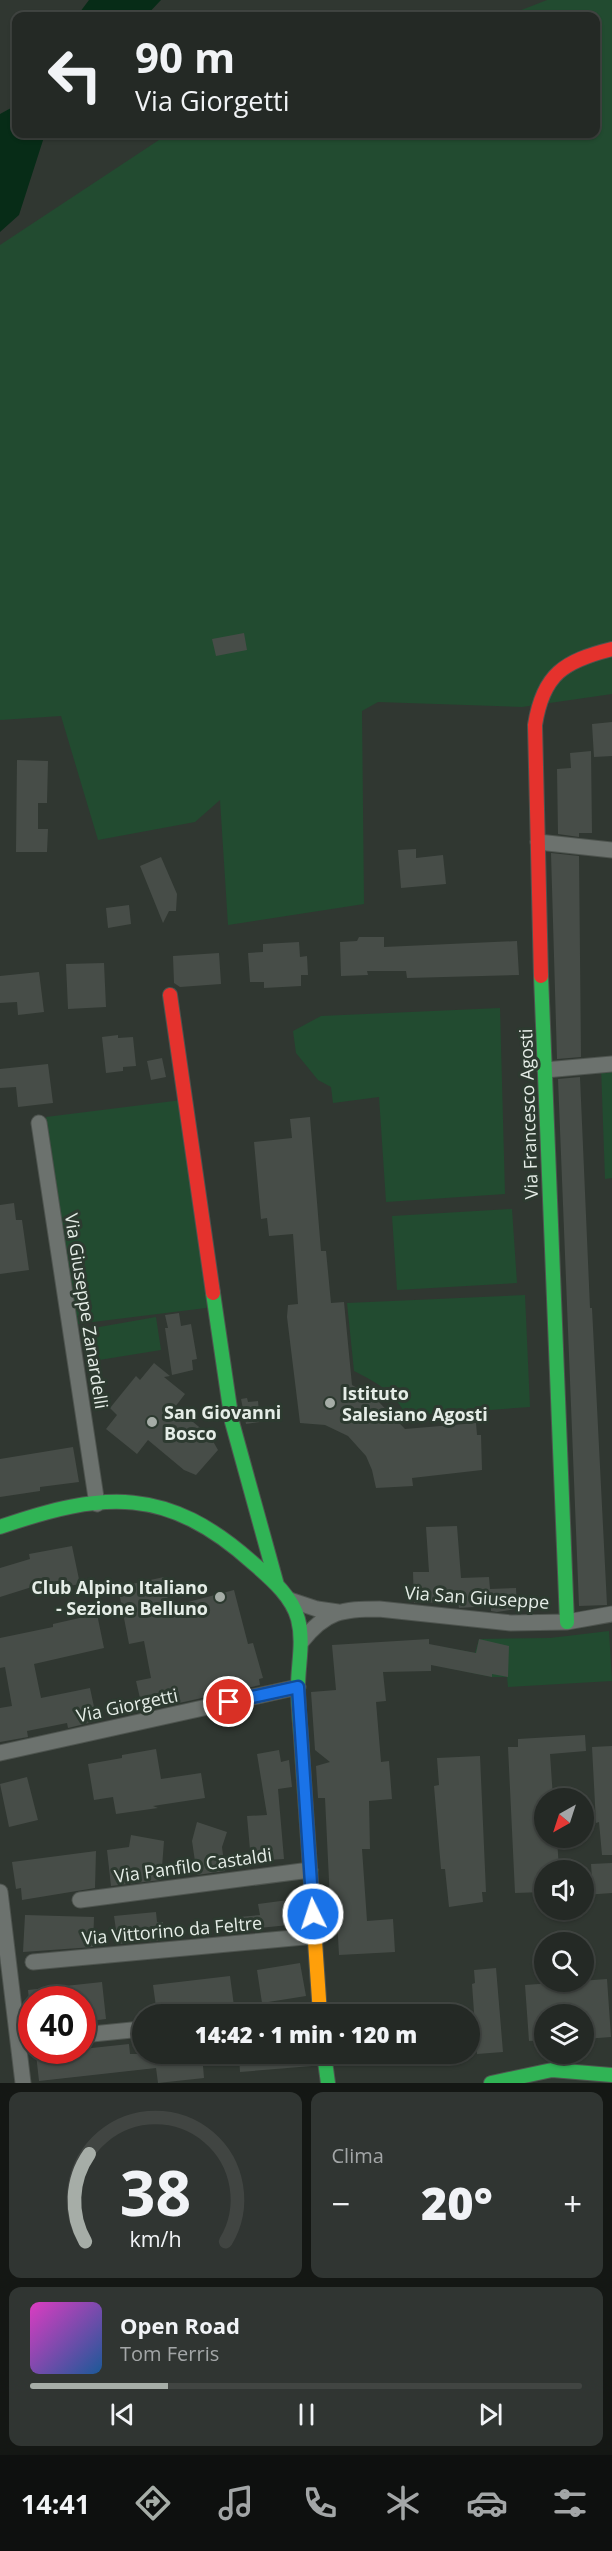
<!DOCTYPE html>
<html lang="it">
<head>
<meta charset="utf-8">
<style>
	:root { --surface:#242925; --page:#303532; --text:#f1f3f6; --muted:#a3a6a7; --line:#414542; --accent:#a6ada7 }
	body { margin:0; font-family:"Open Sans",sans-serif; background:var(--page); color:var(--text); height:100vh; display:flex; flex-direction:column; font-size:22px; white-space:nowrap }
	* { box-sizing:border-box; margin:0 }
	p { font-size:20px; color:var(--muted) }
	.icon { flex:none; width:33px; height:33px; fill:none; stroke:currentColor; stroke-width:2; stroke-linecap:round; stroke-linejoin:round }
	.map { position:relative; height:2083px; overflow:hidden }
	.drawer { display:flex; flex-direction:column; gap:9px; padding:9px; background:#141714; flex:1 }
	.drawer>* { flex:none }
	.hud { position:absolute; left:12px; top:12px; width:588px; height:126px; border-radius:12px; box-shadow:0 2px 4px #0004,0 0 0 2px var(--line); background:#242925; color:var(--text); overflow:hidden }
	.needle { width:39px; rotate:219deg }
	.fabs { position:absolute; left:534px; top:1788px; display:grid; gap:12px }
	.fabs a { display:grid; place-items:center; width:60px; height:60px; border-radius:50%; background:var(--surface); box-shadow:0 2px 4px #0004,0 0 0 2px var(--line); font-size:30px }
	.speed { position:absolute; left:18px; top:1986px; display:flex; gap:12px; font-size:30px; font-weight:700; text-align:center }
	.speed>* { display:grid; place-content:center; width:78px; height:78px; border-radius:50%; background:var(--surface); box-shadow:0 2px 4px #0004,0 0 0 2px var(--line); line-height:1 }
	.speed .limit { border:9px solid #d22; background:#fff; color:#111 }
	.pin { position:absolute; display:grid; place-items:center; width:51px; height:51px; color:#fff; margin:-26px; border:3px solid #fff; border-radius:50%; box-shadow:0 2px 6px #0007 }
	.me { position:absolute; width:66px; margin:-33px; rotate:356deg; stroke-linejoin:round; filter:drop-shadow(0 0 4px #0008) }
	.turn { display:flex; align-items:center; gap:21px; height:126px; padding:0 24px; font-size:27px }
	.turn .icon { width:78px; height:78px; stroke-width:2.5 }
	.turn b { display:block; font-size:42px; line-height:51px }
	.big { font-size:45px; font-weight:800; line-height:1.1 }
	.drawer .widget { flex:1; display:flex; flex-direction:column; justify-content:center; gap:9px; min-width:0; padding:0 21px; border-radius:12px; background:var(--page) }
	.drawer .dial { align-items:center; gap:0 }
	.dial svg { height:156px; overflow:visible; fill:none; stroke:var(--line); stroke-width:7; stroke-linecap:round; text-anchor:middle }
	.dial text { fill:var(--text); stroke:none }
	.song { display:flex; align-items:center; gap:18px }
	.cover { width:72px; height:72px; border-radius:9px; background:linear-gradient(135deg,hsl(310 70% 55%),hsl(210 70% 35%)) }
	.played { height:6px; border-radius:3px; background:linear-gradient(90deg,var(--accent) 25%,var(--line) 25%) }
	.keys { display:flex; justify-content:space-around; direction:ltr }
	.heat { display:flex; justify-content:space-between; align-items:center; font-size:33px; direction:ltr }
	.drawer .tiles { flex:1; display:grid; gap:9px; grid-template-columns:1fr 1fr }
	.widget:last-child { grid-column:span 2 }
	.trip { position:absolute; left:132px; top:2004px; width:348px; height:60px; border-radius:30px; background:var(--surface); box-shadow:0 2px 4px #0004,0 0 0 2px var(--line); font-weight:800; line-height:60px; text-align:center }
	.tabs { display:flex; height:96px; justify-content:space-around; align-items:center; background:#0e100f; color:var(--muted) }
	.tabs .icon { width:42px; height:42px }
	.tabs .active { color:var(--accent) }
	.tabs b { font-size:27px; color:var(--text) }
	.map>svg:first-child { display:block }
	.green { fill:#224b30 }
	.water { fill:#072c17 }
	.building { fill:#474d48 }
	.lines { fill:none; stroke-linecap:round; stroke-linejoin:round }
	.street-casing { stroke:#4e544f; stroke-width:17 }
	.fast-casing { stroke:#4e544f; stroke-width:16 }
	.slow-casing { stroke:#4e544f; stroke-width:16 }
	.jam-casing { stroke:#4e544f; stroke-width:16 }
	.street { stroke:#6c726e; stroke-width:15 }
	.fast { stroke:#30b455; stroke-width:14 }
	.slow { stroke:#ff9f0a; stroke-width:14 }
	.jam { stroke:#e5322d; stroke-width:14 }
	.route-casing { stroke:#114b97; stroke-width:15 }
	.route { stroke:#1a73e8; stroke-width:10 }
	.poi-dot { fill:#a6ada7; stroke:#2d3a30; stroke-width:2 }
	.labels { text-anchor:middle; dominant-baseline:central; stroke-width:6; stroke-linejoin:round; paint-order:stroke }
	.street-label { font-size:18px; fill:#e5ede7; stroke:#2d3a30 }
	.poi-label { font-size:18px; font-weight:bold; fill:#e5ede7; stroke:#2d3a30; text-anchor:start }
</style>
</head>
<body>
<div class="map">
<svg width="612" height="2083" viewBox="0 0 612 2083">
	<rect width="100%" height="100%" fill="#303731"/>
	<path class="green" d="M547 0H612V694L522 707 378 702 362 711 364 904 228 925 220 800 195 822 98 840 61 716 0 720V245L168 134H596V16H506Z
		M500 1008 505 1194 386 1202 379 1097 333 1103 331 1087 318 1080 296 1053 293 1031 321 1016Z
		M612 1066V1178L605 1179 601 1067Z
		M190 1099 214 1307 77 1324 46 1117Z
		M512 1209 517 1283 397 1290 392 1216Z
		M525 1295 530 1407 406 1416C396 1393 376 1382 354 1371L347 1303Z
		M156 1317 161 1350 93 1361 88 1329Z
		M609 1631 612 1681 508 1687 507 1677H492L439 1666 443 1647 475 1653 479 1639 550 1638Z"/>
	<path class="water" d="M89 0H161L146 16H77Z
		M16 100V134H45L19 215 0 232V114L11 108Z"/>
	<path class="building" d="M244 633 247 650 216 656 212 639Z
		M612 722V756L594 757 592 724Z
		M591 751 592 833H579V837L558 834 557 769 571 768 570 753Z
		M17 760 48 761 47 803H38V829H48L47 852H16Z
		M416 849V858L443 855 446 884 401 888 398 850Z
		M551 853 579 856 581 1057 557 1059Z
		M161 857 177 894 176 911H169L163 923 140 866Z
		M129 905 131 924 108 928 106 908Z
		M359 937H384V947L517 941 519 975 407 978 406 971H367L368 975 341 976 340 942 357 941Z
		M299 942 300 957 307 956 308 975H301V986L264 988V982H250L248 953 263 952V944Z
		M219 953 221 984 180 987 174 983 173 956Z
		M104 963 106 1007 68 1009 66 964Z
		M39 972 44 1012 18 1015 17 1002 0 1003V976Z
		M118 1035V1038L133 1037 136 1066 123 1067V1071L106 1073 102 1037Z
		M162 1058 166 1077 151 1080 147 1061Z
		M48 1064 53 1103 18 1107 16 1087 0 1088V1069Z
		M580 1077 590 1308H592L607 1605 579 1606 558 1079Z
		M310 1117 321 1251H326L331 1303 344 1302 352 1385 375 1398 405 1429 476 1423 477 1435H481L482 1470 412 1478 413 1486 376 1488 372 1470 366 1456 348 1436 325 1425 300 1423 287 1317 288 1305 298 1304 293 1234 269 1236 267 1218 261 1219 254 1142 292 1138 290 1119Z
		M14 1203 16 1220H22L29 1270 0 1274V1205Z
		M179 1313 181 1326 191 1324 197 1359 192 1360 193 1370 172 1375 165 1328H168L165 1315Z
		M154 1363 170 1376 164 1377 185 1394 175 1407 210 1436 218 1450 196 1475 184 1470 148 1440 137 1454 106 1429 117 1415 110 1408 136 1376 140 1380Z
		M247 1398 248 1402 258 1401 260 1422 246 1424 241 1399Z
		M73 1447 79 1482 40 1487V1491L0 1497V1459Z
		M457 1526 461 1578 489 1577 490 1589 516 1588 517 1609 497 1612 491 1611V1606L459 1608 458 1602 414 1603 413 1572H429L426 1527Z
		M72 1546 80 1584 36 1592 35 1586 0 1597V1568L30 1559 29 1554Z
		M164 1577 169 1607 234 1590 248 1644 253 1643 263 1678 259 1679 260 1685 143 1711 136 1681 151 1678 144 1641 129 1644 118 1587Z
		M97 1614 104 1648 34 1664 41 1698 90 1688 97 1721 68 1728 67 1723 27 1731 28 1737 0 1742V1708L12 1706 5 1667 0 1668V1638L53 1627V1624Z
		M429 1639V1644L476 1653 479 1639 509 1646 508 1677 492 1674V1677L431 1665V1671L383 1672 386 1701 376 1702 381 1762 389 1761 392 1799 369 1801 370 1849H362L367 1921 393 1919 395 1952 339 1955 336 1901H330L325 1798H318L316 1766 330 1762 315 1750 311 1692 336 1690 332 1645Z
		M585 1735 586 1751 550 1754 553 1798H544V1838H557L559 1870H544V1892L515 1893 508 1747H518V1739Z
		M612 1746V1855H602L599 1822 596 1823 592 1747Z
		M156 1749 161 1779 201 1773 205 1798 153 1806 158 1808 116 1814 113 1797 94 1800 88 1764 122 1758V1755Z
		M279 1750 281 1762 289 1760 292 1787 278 1789 284 1859 251 1861 247 1816 267 1815 257 1754Z
		M480 1756 486 1892H482L483 1902 449 1907 445 1869H441L434 1786 439 1785 437 1758Z
		M27 1777 38 1820 9 1827 0 1784Z
		M197 1822 227 1832 222 1847 225 1871 197 1875 192 1841Z
		M131 1835 164 1841 161 1880 111 1886 107 1850 129 1847Z
		M96 1851 95 1888 22 1900 21 1888 16 1889 12 1862Z
		M612 1863V1893L584 1895V1879H592L591 1864Z
		M296 1899 299 1924 240 1930 239 1917 260 1915 258 1904Z
		M156 1912 157 1922H163L164 1940 118 1944 114 1916Z
		M25 1915 94 1917 93 1947 23 1952Z
		M300 1963 306 1996 262 2003 257 1970Z
		M496 1968 503 2052 477 2054 472 1984 475 1983 474 1970Z
		M230 1976 234 2006 157 2014 153 1985Z
		M607 1979 611 2037 584 2039V2014H544V2040L529 2041 525 1985Z
		M102 1982 106 2019 82 2022V2000H29L28 1990Z
		M129 2044 130 2054H202L204 2078 158 2083 156 2068 39 2081 36 2054Z
		M239 2054H311L312 2066 240 2072Z"/>
	<g class="lines">
		<g class="street-casing">
			<path id="street" d="M538 842 612 850
				M545 1070 612 1064
				M39 1123 97 1504
				M290 1600 317 1609 338 1612
				M302 1641C326 1611 342 1609 379 1609L511 1623 567 1622 612 1614
				M0 1753 298 1687
				M0 1892 23 2083
				M80 1900 310 1870
				M33 1962 315 1936
				M296 2014 320 2012
				M82 2035 142 2029"/>
		</g>
		<g class="fast-casing">
			<path id="fast" d="M541 976 567 1622
				M213 1293 232 1422 277 1585
				M0 1527C104 1491 167 1486 253 1563 270 1578 292 1596 298 1619 304 1642 298 1664 298 1687 298 1708 301 1730 302 1751 305 1795 308 1839 311 1883
				M324 2054 328 2083
				M491 2083 552 2070 612 2075"/>
		</g>
		<g class="slow-casing">
			<path id="slow" d="M311 1883 320 2014"/>
		</g>
		<g class="jam-casing">
			<path id="jam" d="M541 976 535 725C543 674 564 661 612 649
				M170 995 213 1293"/>
		</g>
		<use href="#street" class="street"/>
		<use href="#fast" class="fast"/>
		<use href="#slow" class="slow"/>
		<use href="#jam" class="jam"/>
	</g>
	<g class="lines">
		<g class="route-casing">
			<path id="route" d="M229 1702 298 1687 313 1914"/>
		</g>
		<use href="#route" class="route"/>
	</g>
	<g class="poi-dot">
		<circle cx="330" cy="1403" r="6"/>
		<circle cx="152" cy="1422" r="6"/>
		<circle cx="220" cy="1597" r="6"/>
	</g>
	<g class="labels">
		<g class="street-label">
			<text transform="translate(528 1114) rotate(-92)">Via Francesco Agosti</text>
			<text transform="translate(87 1311) rotate(81)">Via Giuseppe Zanardelli</text>
			<text transform="translate(477 1597) rotate(4)">Via San Giuseppe</text>
			<text transform="translate(127 1705) rotate(-12)">Via Giorgetti</text>
			<text transform="translate(193 1865) rotate(-8)">Via Panfilo Castaldi</text>
			<text transform="translate(172 1930) rotate(-5)">Via Vittorino da Feltre</text>
		</g>
		<g class="poi-label">
			<text x="342" y="1393">Istituto<tspan x="342" dy="21">Salesiano Agosti</tspan></text>
			<text x="164" y="1412">San Giovanni<tspan x="164" dy="21">Bosco</tspan></text>
			<text x="208" y="1587" text-anchor="end">Club Alpino Italiano<tspan x="208" dy="21">- Sezione Belluno</tspan></text>
		</g>
	</g>
</svg>
<div class="fabs">
<a><svg class="needle" viewBox="-14 -14 28 28"><path d="M0-13l5 13h-10z" fill="#e53935"/><path d="M0 13l5-13h-10z" fill="#a3a6a7"/></svg></a>
<a><svg class="icon" aria-label="sound" viewBox="0 0 24 24"><path d="M4 9h4l5-4v14l-5-4H4zM17 9q2 3 0 6"/></svg></a>
<a><svg class="icon" aria-label="search" viewBox="0 0 24 24"><circle cx="10" cy="10" r="6"/><path d="M15 15l6 6"/></svg></a>
<a><svg class="icon" aria-label="layers" viewBox="0 0 24 24"><path d="M12 4l9 5-9 5-9-5zM3 14l9 5 9-5"/></svg></a>
</div>
<div class="speed"><div class="limit">40</div></div>
<div class="pin" style="left:229px;top:1702px;background:#d93025"><svg class="icon" aria-label="arrive" viewBox="0 0 24 24"><path d="M6 21V4h12l-3 4 3 4H6"/></svg></div>
<svg class="me" style="left:313px;top:1914px" viewBox="-20 -20 40 40"><circle r="17" fill="#1a73e8" stroke="#fff" stroke-width="3"/><path d="M0-11L8 9 0 5-8 9z" fill="#fff"/></svg>
<div class="trip">14:42 · 1 min · 120 m</div>
<div class="hud">
<div class="turn"><svg class="icon" aria-label="left" viewBox="0 0 24 24"><path d="M17 20v-9H6M10 6l-5 5 5 5"/></svg><div><b>90 m</b>Via Giorgetti</div></div>
</div>
</div>
<section class="drawer">
<div class="tiles">
<div class="widget dial"><svg viewBox="0 0 100 80">
<path d="M14 69A42 42 0 1 1 86 69"/>
<path d="M14 69A42 42 0 0 1 16 24" stroke="#a6ada7"/>
<text x="50" y="56" font-size="32" font-weight="700">38</text>
<text x="50" y="72" font-size="11">km/h</text>
</svg></div>
<div class="widget"><p>Clima</p>
<div class="heat"><a>−</a><b class="big">20°</b><a>+</a></div>
</div>
<div class="widget">
<div class="song"><i class="cover"></i><div><b>Open Road</b><p>Tom Ferris</p></div></div>
<div class="played"></div>
<div class="keys"><svg class="icon" aria-label="previous" viewBox="0 0 24 24"><path d="M18 5L8 12l10 7zM5 5v14"/></svg><svg class="icon" aria-label="pause" viewBox="0 0 24 24"><path d="M8 5v14M16 5v14"/></svg><svg class="icon" aria-label="next" viewBox="0 0 24 24"><path d="M6 5l10 7-10 7zM19 5v14"/></svg></div>
</div>
</div>
</section>
<nav class="tabs">
<b>14:41</b>
<svg class="icon active" aria-label="directions" viewBox="0 0 24 24"><path d="M12 3l9 9-9 9-9-9zM9 14v-3h6M13 9l2 2-2 2"/></svg>
<svg class="icon" aria-label="music" viewBox="0 0 24 24"><path d="M9 18V5l10-2v13"/><circle cx="6" cy="18" r="3"/><circle cx="16" cy="16" r="3"/></svg>
<svg class="icon" aria-label="phone" viewBox="0 0 24 24"><path d="M5 4h4l2 5-3 2q2 4 5 5l2-3 5 2v4C11 20 4 13 5 4z"/></svg>
<svg class="icon" aria-label="climate" viewBox="0 0 24 24"><path d="M12 3v18M4 7l16 10M4 17L20 7"/></svg>
<svg class="icon" aria-label="car" viewBox="0 0 24 24"><path d="M5 17H2v-5l4-1 3-4h7l3 4 3 1v5h-3M9 17h6M6 11h13"/><circle cx="7" cy="17" r="2"/><circle cx="17" cy="17" r="2"/></svg>
<svg class="icon" aria-label="filters" viewBox="0 0 24 24"><path d="M4 7h16M4 17h16"/><circle cx="9" cy="7" r="2"/><circle cx="15" cy="17" r="2"/></svg>
</nav>
</body>
</html>
